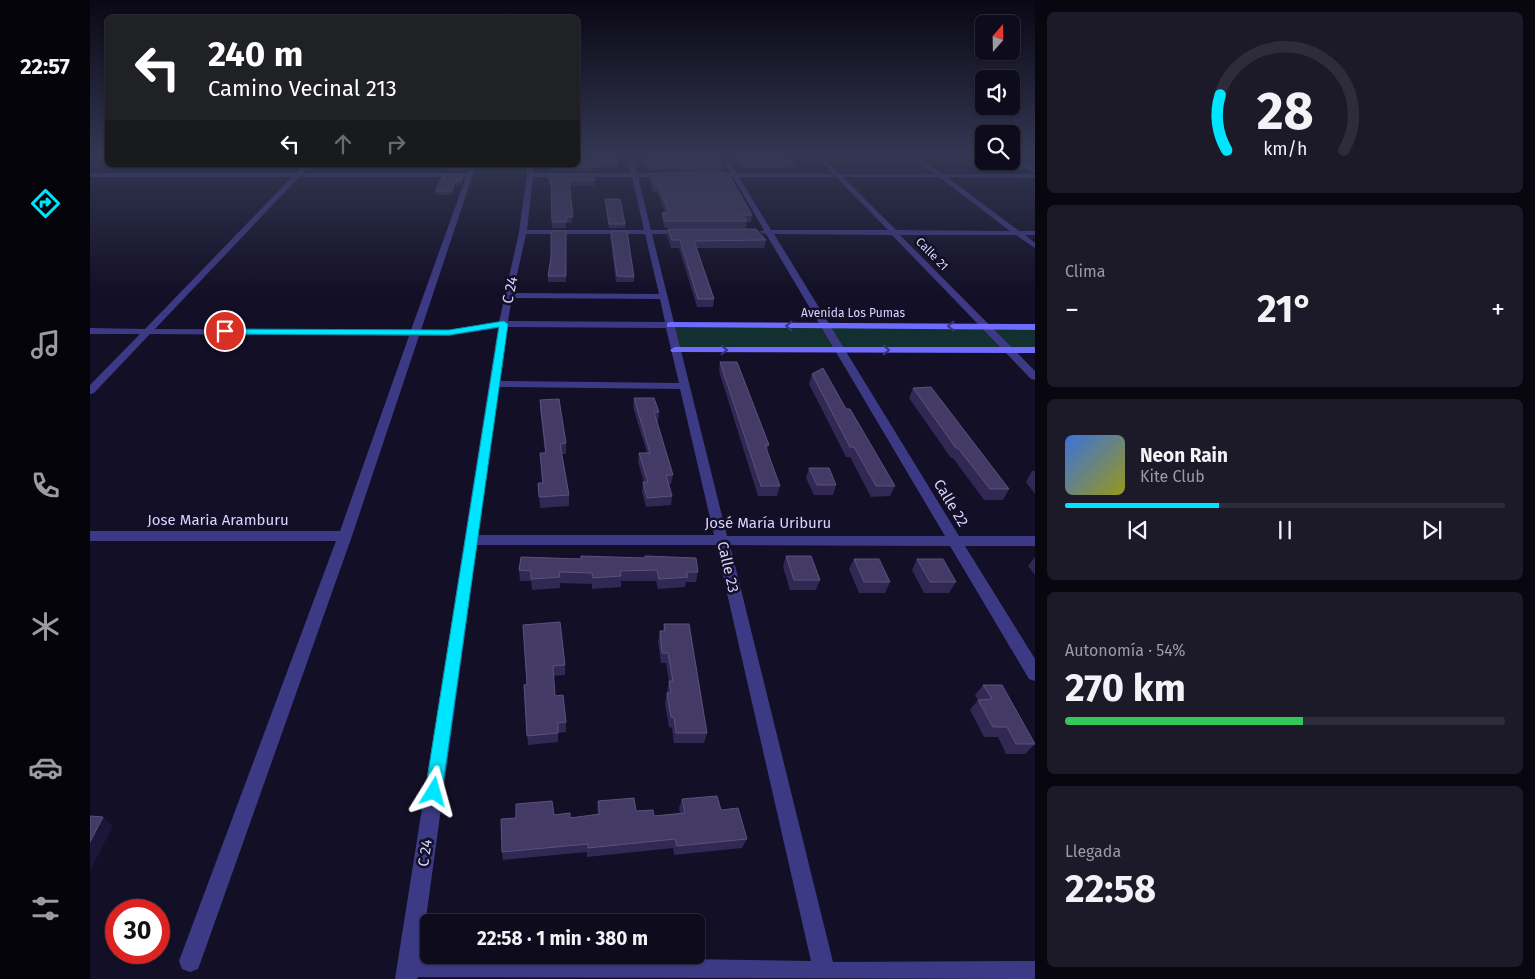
<!DOCTYPE html>
<html lang="es">
<head>
<meta charset="utf-8">
<style>
	:root { --surface:#0e0b1c; --page:#1c1929; --text:#f1f3f6; --muted:#9b9ba3; --line:#2e2b3b; --accent:#00e5ff }
	body { margin:0; font-family:"Fira Sans",sans-serif; background:var(--page); color:var(--text); height:100vh; display:flex; flex-direction:column; font-size:19px; white-space:nowrap }
	* { box-sizing:border-box; margin:0 }
	p { font-size:16px; color:var(--muted) }
	.icon { flex:none; width:28px; height:28px; fill:none; stroke:currentColor; stroke-width:2; stroke-linecap:round; stroke-linejoin:round }
	.map { position:relative; flex:1; overflow:hidden }
	.details { display:flex; flex-direction:column; gap:12px; padding:12px; background:#08060f; width:500px }
	.details>* { flex:none }
	.top-card { position:absolute; left:15px; top:15px; width:475px; height:152px; border-radius:8px; box-shadow:0 1px 4px #0004,0 0 0 1px var(--line); background:#202124; color:#fff; overflow:hidden }
	.needle { width:32px; rotate:20deg }
	.controls { position:absolute; left:885px; top:15px; display:grid; gap:10px }
	.controls a { display:grid; place-items:center; width:45px; height:45px; border-radius:8px; background:var(--surface); box-shadow:0 1px 4px #0004,0 0 0 1px var(--line); font-size:25px }
	.speed { position:absolute; left:15px; top:899px; display:flex; gap:10px; font-size:25px; font-weight:700; text-align:center }
	.speed>* { display:grid; place-content:center; width:65px; height:65px; border-radius:50%; background:var(--surface); box-shadow:0 1px 4px #0004,0 0 0 1px var(--line); line-height:1 }
	.speed .limit { border:8px solid #d22; background:#fff; color:#111 }
	.pin { position:absolute; display:grid; place-items:center; width:42px; height:42px; color:#fff; margin:-21px; border:2px solid #fff; border-radius:50%; box-shadow:0 1px 5px #0007 }
	.me { position:absolute; width:55px; margin:-28px; rotate:8deg; stroke-linejoin:round; filter:drop-shadow(0 0 4px #0008) }
	.turn { display:flex; align-items:center; gap:18px; height:105px; padding:0 20px; font-size:22px }
	.turn .icon { width:65px; height:65px; stroke-width:2.5 }
	.turn b { display:block; font-size:35px; line-height:42px }
	.lanes { display:flex; align-items:center; height:48px; padding:0 20px; background:#0003; justify-content:center; gap:25px; direction:ltr }
	.lanes .off { opacity:.35 }
	.big { font-size:38px; font-weight:700; line-height:1.1 }
	.details .tile { flex:1; display:flex; flex-direction:column; justify-content:center; gap:8px; min-width:0; padding:0 18px; border-radius:8px; background:var(--page) }
	.details .dial { align-items:center; gap:0 }
	.dial svg { height:130px; overflow:visible; fill:none; stroke:var(--line); stroke-width:7; stroke-linecap:round; text-anchor:middle }
	.dial text { fill:var(--text); stroke:none }
	.song { display:flex; align-items:center; gap:15px }
	.cover { width:60px; height:60px; border-radius:8px; background:linear-gradient(135deg,hsl(220 70% 55%),hsl(60 70% 35%)) }
	.played { height:5px; border-radius:2px; background:linear-gradient(90deg,var(--accent) 35%,var(--line) 35%) }
	.keys { display:flex; justify-content:space-around; direction:ltr }
	.heat { display:flex; justify-content:space-between; align-items:center; font-size:28px; direction:ltr }
	.charge { height:8px; border-radius:4px; background:linear-gradient(90deg,#34c759 54%,var(--line) 0) }
	.trip { position:absolute; left:330px; top:914px; width:285px; height:50px; border-radius:8px; background:var(--surface); box-shadow:0 1px 4px #0004,0 0 0 1px var(--line); font-weight:700; line-height:50px; text-align:center }
	main { display:flex; flex:1; min-height:0 }
	.menu { display:flex; flex-direction:column; width:90px; justify-content:space-around; align-items:center; background:#06040b; color:var(--muted) }
	.menu .icon { width:35px; height:35px }
	.menu .selected { color:var(--accent) }
	.menu b { font-size:22px; color:var(--text) }
	.map>svg:first-child { display:block }
	.green { fill:#12302f }
	.lines { fill:none; stroke-linecap:round; stroke-linejoin:round }
	.minor { fill:#3d3a85; fill-rule:evenodd }
	.secondary { fill:#6f6bff; fill-rule:evenodd }
	.wall { fill:#312854 }
	.shaded-wall { fill:#1d163a }
	.building { fill:#433a66; stroke:#5a527e }
	.oneway { stroke:#38347d }
	.route { fill:#00e5ff; stroke:#0095a6 }
	.labels { text-anchor:middle; dominant-baseline:central; stroke-width:5; stroke-linejoin:round; paint-order:stroke }
	.far-street-label { font-size:12px; fill:#d9d4ff; stroke:#130f26 }
	.street-label { font-size:15px; fill:#d9d4ff; stroke:#130f26 }
</style>
</head>
<body>
<main>
<nav class="menu">
<b>22:57</b>
<svg class="icon selected" aria-label="directions" viewBox="0 0 24 24"><path d="M12 3l9 9-9 9-9-9zM9 14v-3h6M13 9l2 2-2 2"/></svg>
<svg class="icon" aria-label="music" viewBox="0 0 24 24"><path d="M9 18V5l10-2v13"/><circle cx="6" cy="18" r="3"/><circle cx="16" cy="16" r="3"/></svg>
<svg class="icon" aria-label="phone" viewBox="0 0 24 24"><path d="M5 4h4l2 5-3 2q2 4 5 5l2-3 5 2v4C11 20 4 13 5 4z"/></svg>
<svg class="icon" aria-label="climate" viewBox="0 0 24 24"><path d="M12 3v18M4 7l16 10M4 17L20 7"/></svg>
<svg class="icon" aria-label="car" viewBox="0 0 24 24"><path d="M5 17H2v-5l4-1 3-4h7l3 4 3 1v5h-3M9 17h6M6 11h13"/><circle cx="7" cy="17" r="2"/><circle cx="17" cy="17" r="2"/></svg>
<svg class="icon" aria-label="filters" viewBox="0 0 24 24"><path d="M4 7h16M4 17h16"/><circle cx="9" cy="7" r="2"/><circle cx="15" cy="17" r="2"/></svg>
</nav>
<div class="map">
<svg width="945" height="979" viewBox="0 0 945 979">
	<rect width="100%" height="100%" fill="#130f26"/>
	<path class="green" d="M580 326 945 327V350H586Z"/>
	<g class="lines">
		<path class="minor" d="M537 156H543L547 173H578L581 175 578 177H548L561 230H593L597 232 593 234H562L637 536H855L676 234 669 232 674 230 643 177 635 175 640 173 631 156H635L646 173 743 174 726 156H732L749 174H844L821 156H827L852 174H945V178L857 177 929 231H945V235H935L945 243V248L926 235H810L945 371V380L941 379 802 235 684 234 869 536H945V546H875L945 659V681L939 679 860 546 640 545 743 962 945 961V979L328 977 327 979H305L408 328 359 336H329L262 536 111 961 108 969 100 972 92 969 89 961 246 541H0V531H250L319 336 60 334 4 393 0 394V385L50 334H0V328L55 329 202 177H0V173H206L214 165H220L212 173H377L380 165H386L331 330H359L409 322 429 232 438 165H444L443 173H541ZM209 177H376L321 330 65 329ZM443 177H542L554 230H437ZM649 177H746L798 230H681ZM753 177H849L920 231 806 230ZM436 234H555L569 294 423 293ZM422 298 570 299 575 322 418 321ZM417 327 576 328 589 383 410 381ZM409 387 590 389 624 535H388ZM387 545H626L721 961 331 955Z
			M921 156 945 169V173L921 159Z"/>
		<path class="secondary" d="M580 322 945 324V330L577 327V323Z
			M585 347H945V353L582 352 580 350Z"/>
	</g>
	<path class="wall" d="M488 156 528 164V168H502V171H459V165Z
		M551 156H628L634 165 633 172 559 171 558 168H555Z
		M638 156H696L705 164 704 168 651 169Z
		M377 165V168L376 171H358V168Z
		M561 173 662 215 661 222H657L656 228H575L572 219V213L575 212 567 192H563L560 179Z
		M459 174 505 180V186H480L482 223H476V228H462L461 184H459Z
		M373 175V179L371 185H365L363 195H346L345 191Z
		M515 199 535 224V228H519L515 202Z
		M578 229 676 240 674 248H606L624 299 623 307H607L589 248H581L577 236Z
		M476 231V282H458V276L461 257Z
		M521 231 544 277V282H526L520 236Z
		M630 362 679 445 677 451 690 486 687 496H668L629 371Z
		M722 374 756 409 805 486 800 496 781 497 760 457H756L719 384Z
		M823 388 919 489 913 500H894L863 458H861L819 398Z
		M544 398 569 412 568 421H567L583 475 581 484H579L582 496 581 505 556 507 552 492 553 482H554L548 462 549 453H557L543 407Z
		M450 400 476 443V454H472L479 495V506L450 508 448 483H452L450 453H455L450 410Z
		M719 468 746 485 743 495H724L716 478Z
		M942 471H945V494L936 482Z
		M696 556 730 580 726 590H700L693 567Z
		M431 557 608 572 606 582H596L595 587 568 589 566 581H531V587L502 589V584L470 583V588L442 590 441 581H430L429 570Z
		M945 557V575L938 566Z
		M764 559 800 582 795 593H769L759 569Z
		M827 559 866 582 859 593H834L822 570Z
		M574 624 617 733 614 743H584L582 728 579 727 575 703 579 681 576 663H571L568 641 570 631H573Z
		M433 625 475 665V675L463 676 465 696 476 722V732L468 733V742L438 745 434 685 437 684Z
		M893 685 945 744 935 754H916L908 737H894L880 710 888 700 885 695Z
		M592 799 631 810 657 839 652 848 584 855 583 848 497 857V852L413 860 412 852 464 815 480 818 508 815 507 810 508 801 564 816 590 813 589 808Z"/>
	<path class="shaded-wall" d="M365 181V185L363 195 362 191Z
		M13 817 23 826 0 871V842Z"/>
	<path class="building" d="M488 156H527L528 164H502V167H459V165H488Z
		M554 156H628L634 165H559V162H556Z
		M643 156H696L705 164 652 165Z
		M359 165H376L375 168H358Z
		M561 173H638L662 215H652L657 221H575L572 213 579 212 568 185H564Z
		M459 174H504L505 180H479L483 217H476V222H462L461 179H459Z
		M354 175H373L371 181H365L362 191H345Z
		M515 199H530L535 224H519Z
		M578 229H666L676 240 604 241 624 299H608L590 240H582Z
		M461 231H476V276H458L461 257Z
		M521 231H537L544 277 527 276Z
		M630 362H647L679 445H675L690 486H671Z
		M733 368 756 409H760L805 486H786L764 447H760L722 374Z
		M841 387 919 489H900L868 448H866L823 388Z
		M544 398H564L569 412H564L583 475H576L582 496 557 498 553 482H558L549 453H560Z
		M469 399 476 443 470 444 479 495 449 497 448 483H453L450 453H456L450 400Z
		M719 468H739L746 485H727Z
		M491 556 555 558V556L606 558 608 572H596L598 577 569 579 567 570 530 571 531 576 503 578 502 573 469 572 470 577 441 579V571L429 570 431 557 491 559Z
		M696 556H721L730 580H704Z
		M764 559H789L800 582H774Z
		M827 559H853L866 582H840Z
		M470 622 475 665 463 666 465 696 473 695 476 722 468 723V733L437 736 434 685 437 684 433 625Z
		M574 624H599L617 733H586L584 718 581 717 577 693H581L579 681H583L578 653H572L570 631H575Z
		M893 685H912L945 744H926L917 727H903L888 700 902 699Z
		M627 796 631 810 648 808 657 839 587 846 585 839 498 848V844L412 852 411 819 426 818V804L462 801 464 815 480 813V818L510 814 508 801 544 798 546 811 563 810 564 816 595 813 592 799Z
		M0 816 13 817 0 842Z"/>
	<defs><path id="oneway-chevron" d="M-2-3.5L2.5 0L-2 3.5" fill="none" stroke-width="1.6" stroke-linecap="round" stroke-linejoin="round" transform="scale(1.25)"/></defs>
	<g class="oneway">
		<use href="#oneway-chevron" transform="translate(699 326) rotate(-180)"/>
		<use href="#oneway-chevron" transform="translate(861 326) rotate(-180)"/>
		<use href="#oneway-chevron" transform="translate(634 350)"/>
		<use href="#oneway-chevron" transform="translate(796 350)"/>
	</g>
	<linearGradient id="sky" x2="0" y2="1"><stop stop-color="#0a0815"/><stop offset="0.53" stop-color="#333752"/><stop offset="1" stop-color="#333752" stop-opacity="0"/></linearGradient>
	<rect width="945" height="293" fill="url(#sky)"/>
	<path class="route" d="M414 321 418 324 352 792 350 798 344 800 338 798 335 792 409 327 359 335 135 334 130 331 135 329 359 330Z"/>
	<g class="labels">
		<g class="far-street-label">
			<text transform="translate(842 254) rotate(46)">Calle 21</text>
			<text x="763" y="313">Avenida Los Pumas</text>
		</g>
		<g class="street-label">
			<text transform="translate(420 290) rotate(-78)">C 24</text>
			<text transform="translate(861 503) rotate(59)">Calle 22</text>
			<text x="128" y="520">Jose Maria Aramburu</text>
			<text x="678" y="523">José María Uriburu</text>
			<text transform="translate(638 567) rotate(77)">Calle 23</text>
			<text transform="translate(335 853) rotate(-82)">C 24</text>
		</g>
	</g>
</svg>
<div class="controls">
<a><svg class="needle" viewBox="-14 -14 28 28"><path d="M0-13l5 13h-10z" fill="#e53935"/><path d="M0 13l5-13h-10z" fill="#9b9ba3"/></svg></a>
<a><svg class="icon" aria-label="sound" viewBox="0 0 24 24"><path d="M4 9h4l5-4v14l-5-4H4zM17 9q2 3 0 6"/></svg></a>
<a><svg class="icon" aria-label="search" viewBox="0 0 24 24"><circle cx="10" cy="10" r="6"/><path d="M15 15l6 6"/></svg></a>
</div>
<div class="speed"><div class="limit">30</div></div>
<div class="pin" style="left:135px;top:331px;background:#d93025"><svg class="icon" aria-label="arrive" viewBox="0 0 24 24"><path d="M6 21V4h12l-3 4 3 4H6"/></svg></div>
<svg class="me" style="left:344px;top:792px" viewBox="-20 -20 40 40"><path d="M0-17L14 15 0 8-14 15z" fill="#00e5ff" stroke="#fff" stroke-width="4"/></svg>
<div class="trip">22:58 · 1 min · 380 m</div>
<div class="top-card">
<div class="turn"><svg class="icon" aria-label="left" viewBox="0 0 24 24"><path d="M17 20v-9H6M10 6l-5 5 5 5"/></svg><div><b>240 m</b>Camino Vecinal 213</div></div>
<div class="lanes"><svg class="icon" aria-label="left" viewBox="0 0 24 24"><path d="M17 20v-9H6M10 6l-5 5 5 5"/></svg><svg class="icon off" aria-label="ahead" viewBox="0 0 24 24"><path d="M12 20V5M6 11l6-6 6 6"/></svg><svg class="icon off" aria-label="right" viewBox="0 0 24 24"><path d="M7 20v-9h11M14 6l5 5-5 5"/></svg></div>
</div>
</div>
<section class="details">
<div class="tile dial"><svg viewBox="0 0 100 80">
<path d="M14 69A42 42 0 1 1 86 69"/>
<path d="M14 69A42 42 0 0 1 10 35" stroke="#00e5ff"/>
<text x="50" y="56" font-size="32" font-weight="700">28</text>
<text x="50" y="72" font-size="11">km/h</text>
</svg></div>
<div class="tile"><p>Clima</p>
<div class="heat"><a>−</a><b class="big">21°</b><a>+</a></div>
</div>
<div class="tile">
<div class="song"><i class="cover"></i><div><b>Neon Rain</b><p>Kite Club</p></div></div>
<div class="played"></div>
<div class="keys"><svg class="icon" aria-label="previous" viewBox="0 0 24 24"><path d="M18 5L8 12l10 7zM5 5v14"/></svg><svg class="icon" aria-label="pause" viewBox="0 0 24 24"><path d="M8 5v14M16 5v14"/></svg><svg class="icon" aria-label="next" viewBox="0 0 24 24"><path d="M6 5l10 7-10 7zM19 5v14"/></svg></div>
</div>
<div class="tile"><p>Autonomía · 54%</p><b class="big">270 km</b><div class="charge"></div></div>
<div class="tile"><p>Llegada</p><b class="big">22:58</b></div>
</section>
</main>
</body>
</html>
